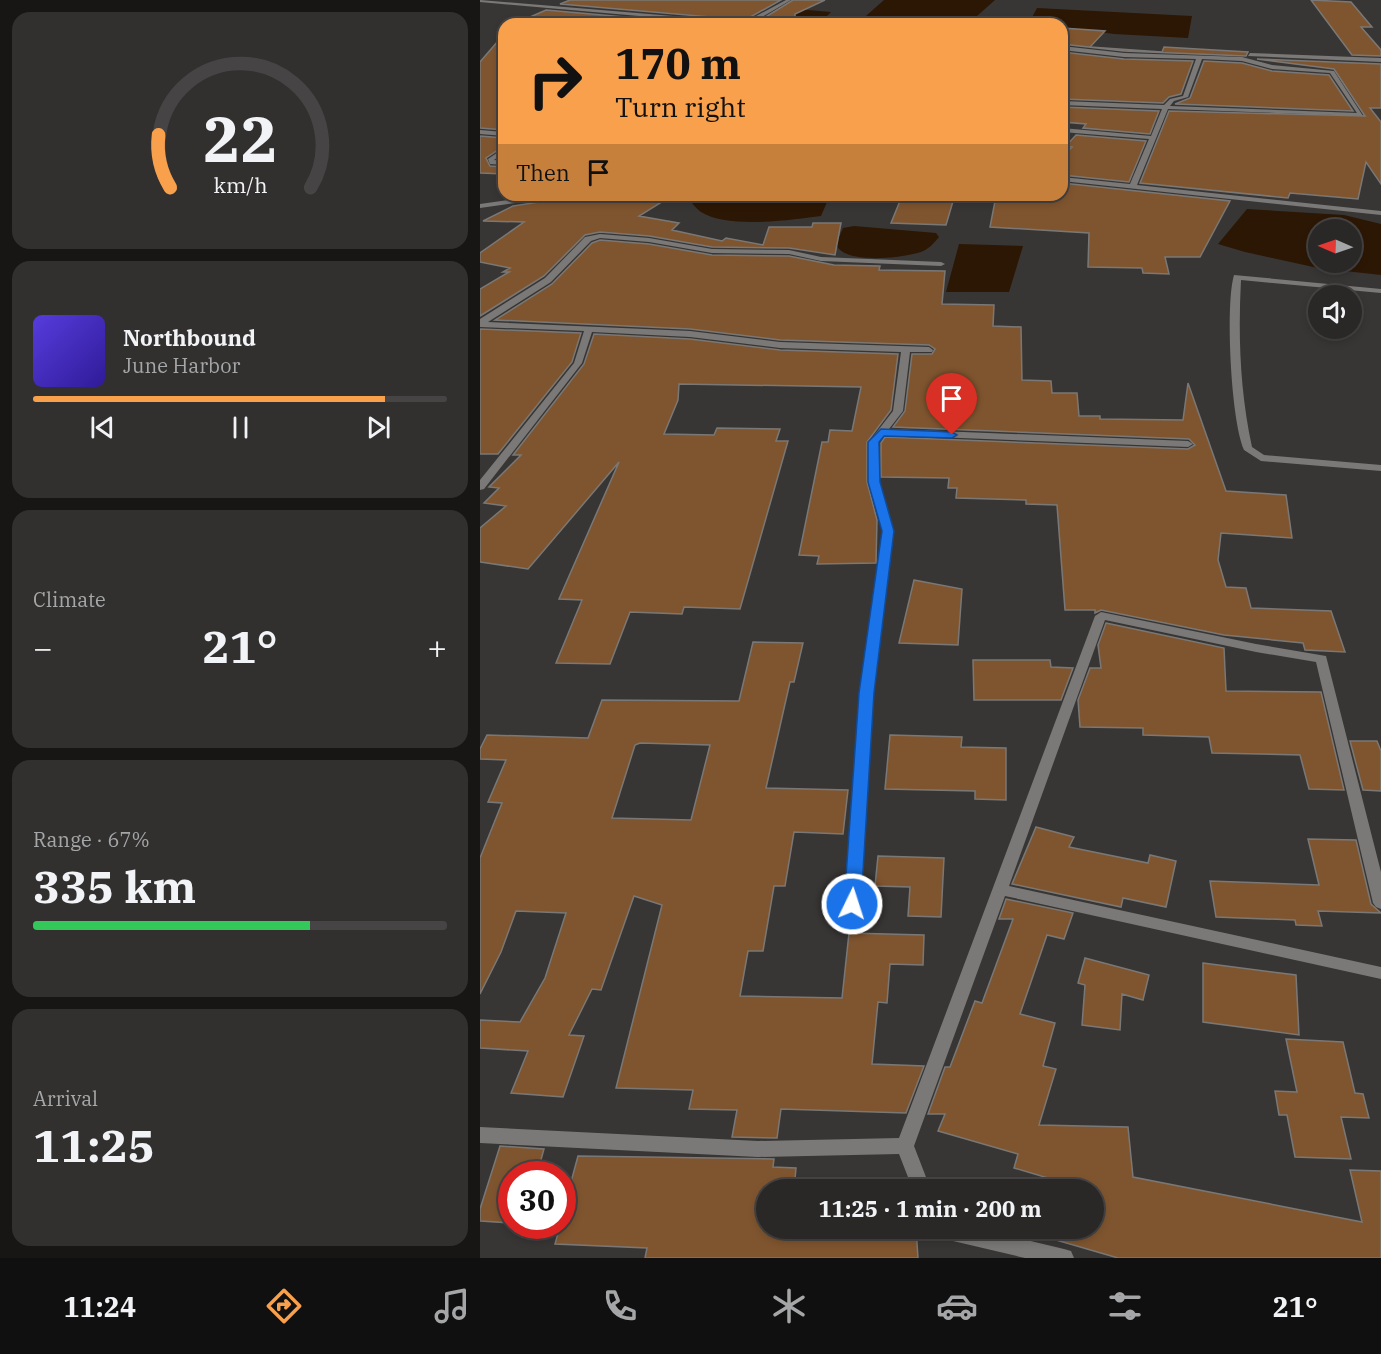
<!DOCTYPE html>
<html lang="en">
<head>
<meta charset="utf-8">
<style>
	:root { --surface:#2a2827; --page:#32302f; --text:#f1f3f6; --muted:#a5a6a7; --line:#464444; --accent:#f8a04b }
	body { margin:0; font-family:"IBM Plex Serif",serif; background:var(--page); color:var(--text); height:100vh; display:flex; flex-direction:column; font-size:22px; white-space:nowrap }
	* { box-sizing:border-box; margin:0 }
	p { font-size:20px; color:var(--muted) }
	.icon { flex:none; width:33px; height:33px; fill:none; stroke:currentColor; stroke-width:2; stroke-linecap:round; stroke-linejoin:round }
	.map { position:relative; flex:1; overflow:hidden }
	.drawer { display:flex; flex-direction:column; gap:12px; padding:12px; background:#171615; width:480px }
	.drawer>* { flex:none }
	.hud { position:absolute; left:18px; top:18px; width:570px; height:183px; border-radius:18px; box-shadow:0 3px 9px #0003,0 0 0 2px var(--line); background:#f8a04b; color:#111; overflow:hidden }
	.needle { width:39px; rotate:272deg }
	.buttons { position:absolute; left:828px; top:219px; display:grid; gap:12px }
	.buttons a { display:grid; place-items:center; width:54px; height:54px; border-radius:50%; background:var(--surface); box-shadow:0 3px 9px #0003,0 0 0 2px var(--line); font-size:30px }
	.speed { position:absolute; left:18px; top:1161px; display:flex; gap:12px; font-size:30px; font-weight:700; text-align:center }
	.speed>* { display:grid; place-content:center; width:78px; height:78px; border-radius:50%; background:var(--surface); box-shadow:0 3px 9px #0003,0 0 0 2px var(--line); line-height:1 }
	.speed .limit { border:9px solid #d22; background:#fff; color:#111 }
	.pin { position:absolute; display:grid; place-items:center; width:51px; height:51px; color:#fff; margin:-62px -26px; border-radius:50% 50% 50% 0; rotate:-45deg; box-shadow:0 0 6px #0007 }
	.pin .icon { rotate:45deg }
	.me { position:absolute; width:66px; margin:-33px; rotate:4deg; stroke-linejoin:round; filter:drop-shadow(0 0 4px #0008) }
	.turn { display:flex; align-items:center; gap:21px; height:126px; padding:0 18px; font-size:27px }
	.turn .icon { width:78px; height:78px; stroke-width:2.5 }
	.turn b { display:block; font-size:42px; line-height:51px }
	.then { display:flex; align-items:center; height:57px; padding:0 18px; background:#0003; gap:12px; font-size:22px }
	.big { font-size:45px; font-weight:700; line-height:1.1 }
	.drawer .card { flex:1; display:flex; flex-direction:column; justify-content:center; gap:9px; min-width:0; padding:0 21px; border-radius:18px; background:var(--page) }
	.drawer .dial { align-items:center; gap:0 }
	.dial svg { height:156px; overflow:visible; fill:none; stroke:var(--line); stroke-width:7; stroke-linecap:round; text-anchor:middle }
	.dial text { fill:var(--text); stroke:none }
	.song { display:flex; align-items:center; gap:18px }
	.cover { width:72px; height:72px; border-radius:9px; background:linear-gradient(135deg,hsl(250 70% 55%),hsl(250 70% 35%)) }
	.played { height:6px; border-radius:3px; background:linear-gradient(90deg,var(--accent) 85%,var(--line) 85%) }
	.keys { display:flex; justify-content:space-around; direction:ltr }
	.heat { display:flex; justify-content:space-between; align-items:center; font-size:33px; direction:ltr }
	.charge { height:9px; border-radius:4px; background:linear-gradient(90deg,#34c759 67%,var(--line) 0) }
	.trip { position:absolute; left:276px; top:1179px; width:348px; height:60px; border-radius:30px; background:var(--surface); box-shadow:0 3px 9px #0003,0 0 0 2px var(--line); font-weight:700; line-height:60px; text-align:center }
	.tab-bar { display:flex; height:96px; justify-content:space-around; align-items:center; background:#111010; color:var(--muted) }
	.tab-bar .icon { width:42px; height:42px }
	.tab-bar .current { color:var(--accent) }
	.tab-bar b { font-size:27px; color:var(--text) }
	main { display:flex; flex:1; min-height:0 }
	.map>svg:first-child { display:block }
	.water { fill:#2c1704; fill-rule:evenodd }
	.building { fill:#7f552f; stroke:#7a7876; stroke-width:1.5; fill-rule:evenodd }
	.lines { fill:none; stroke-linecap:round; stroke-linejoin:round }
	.minor { fill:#7a7978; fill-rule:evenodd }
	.route { fill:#1a73e8; stroke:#114b97; stroke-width:1.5 }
</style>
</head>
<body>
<main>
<section class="drawer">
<div class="card dial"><svg viewBox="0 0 100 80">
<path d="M14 69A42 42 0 1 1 86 69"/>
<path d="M14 69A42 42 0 0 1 8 42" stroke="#f8a04b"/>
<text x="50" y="56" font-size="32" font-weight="700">22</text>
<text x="50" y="72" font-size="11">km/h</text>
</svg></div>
<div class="card">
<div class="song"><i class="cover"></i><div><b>Northbound</b><p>June Harbor</p></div></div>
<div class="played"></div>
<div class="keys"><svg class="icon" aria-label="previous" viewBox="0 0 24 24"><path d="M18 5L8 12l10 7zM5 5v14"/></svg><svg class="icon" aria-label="pause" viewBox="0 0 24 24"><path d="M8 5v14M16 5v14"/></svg><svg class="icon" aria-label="next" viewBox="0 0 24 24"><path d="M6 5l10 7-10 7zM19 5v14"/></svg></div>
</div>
<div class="card"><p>Climate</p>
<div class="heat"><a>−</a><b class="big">21°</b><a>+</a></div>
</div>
<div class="card"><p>Range · 67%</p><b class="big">335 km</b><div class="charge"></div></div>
<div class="card"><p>Arrival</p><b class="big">11:25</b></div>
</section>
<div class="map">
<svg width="901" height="1258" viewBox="0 0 901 1258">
	<rect width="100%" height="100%" fill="#383634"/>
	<path class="water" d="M404 0H515L488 24 378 23Z
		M306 8 351 12 339 24H303Z
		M557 8 712 16 708 38 634 34 582 27V24L550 21Z
		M206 195H350L341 216C311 220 247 229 221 212 215 208 210 200 206 195Z
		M767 209 864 215 901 224V275L838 268 765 252 738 244ZM838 230H872V262H838Z
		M374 226 456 233 459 237C454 243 449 249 441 252 423 258 363 265 356 244L363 228Z
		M479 244 543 246 529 292H466Z"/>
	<path class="building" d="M90 0H301L265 20 80 4Z
		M313 0H345L315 14V24H274Z
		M831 0 871 2 892 27H881L901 50V56L872 55Z
		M66 10 224 24H34Z
		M582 28 625 31 610 47 682 52 684 47 768 52 766 56 644 51 582 44Z
		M24 34V130L0 128V62Z
		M582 52 644 59 713 61 701 94 689 97 683 103 582 99Z
		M777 59 901 64V108H890L901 122V184L886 162 878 199 810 193 808 198 660 183 689 111 885 116 854 69Z
		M724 61 762 63 792 71 849 75 873 111 695 104 710 98Z
		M582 107 679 111 670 134 603 128 606 124 582 122Z
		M596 135 666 141 649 182 582 175V163L588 157 583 156 592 147 586 146Z
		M0 136 24 138V146L6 158 10 166 24 167V174L0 173Z
		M582 183 750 201 720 257H685L689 274 663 273 662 268 608 267 609 233 510 227 516 196 582 195Z
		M84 195H152L185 200 159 216 199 223 192 230 242 241 246 238 283 245 289 227H332L333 223H361L355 255 309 248 232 247 169 236 120 232 105 235 64 276 0 316V289L29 272H23L30 268 0 262V253L44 222 3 221 33 206 79 199Z
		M422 196 474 198 466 225 411 223Z
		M120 240 169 244 232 255 309 256 354 265 400 266 399 270 465 271 462 304 514 305 513 326 541 327 542 380 571 381 572 393H597L599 416H620V419L703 420 708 383 746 491 806 495 812 538 741 533 738 560 746 587 766 588 771 608 851 611 865 652 825 650 823 643 744 635 621 610 615 613V610H585L577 505 546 504V500L476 498 477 488H468L469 478 401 477V443L405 437 708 449 715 445 709 439 413 427 425 411 432 354H452L455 349 449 345 300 340 210 329 15 320 72 284 112 243Z
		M0 329 101 333 92 362 18 454H0Z
		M114 334 210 339 300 350 418 354 411 410 387 442V482L397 520 396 563 337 564 339 556 319 555 342 442H348L350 430 372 431 381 387 199 384 198 400 184 434 234 435 237 428 300 429 296 441H308L260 609 204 607 202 614 150 612 130 664 76 663 102 600 79 599 139 462 48 569 0 562V528L26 506 4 503 19 488 9 487 41 455H33L104 364Z
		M434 580 482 589 478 645 419 643Z
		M626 623 744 648 746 691 841 692 864 790 829 789 820 755 732 753 729 737 663 735V728L600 727 598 700 610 668H621L618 645Z
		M273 642 323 643 314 682H310L286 788 368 790 363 834 314 832 305 886H294L283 951H268L260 996 362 998 369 933 444 935 443 965 410 964 407 1003 398 1002 392 1064 444 1066 426 1113 301 1109 297 1138 252 1137 257 1110 209 1109 213 1090 136 1088 182 905 154 896 121 990 112 989 89 1035 104 1036 83 1097 31 1093 48 1051 0 1048V1020L40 1022 65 978 86 913 36 911 21 952 0 994V858L22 803 8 802 26 760 0 759V749L7 735 108 738 122 700 259 701ZM160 743 230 745 211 820 132 818 155 745Z
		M493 660H570L571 667 593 668 581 700H494Z
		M410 735 482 737 481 747 526 748V800L495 799V791L405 789Z
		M870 741H897L901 751V791L883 790Z
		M556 827 594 837 589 847 668 863 670 855 696 861 686 907 643 898 641 907 532 884Z
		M828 839 876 840 891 904 901 913 838 911 842 926 816 925 815 920 736 917 730 881 839 885Z
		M398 856 464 858 461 917 428 916 430 887 395 886Z
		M526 899 593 913 584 939 567 935 540 1014 575 1023 563 1066 576 1069 559 1125 648 1127 653 1177 882 1222 870 1170 901 1171V1258H638L552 1233 554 1228H614V1190H565L568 1178 534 1168 538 1154 458 1131 465 1114H448L465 1067H470L495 1001 502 1003 533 919H519Z
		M605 958 669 975 663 1000 642 994 640 1030 602 1025 605 985 598 983Z
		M723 963 816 975 819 1035 723 1022Z
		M806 1039 863 1042 875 1093 883 1094 889 1118 861 1117 871 1159 815 1157 807 1115H799L795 1091 817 1092Z
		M20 1146 64 1149 57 1174H32V1223L0 1221V1209Z
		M98 1156 294 1159 293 1167 316 1168 314 1190H286V1228H436L438 1258H165L167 1248 75 1244 80 1226H82V1215Z"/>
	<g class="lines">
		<path class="minor" d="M0 0 265 22 306 0H311L270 24H250L0 2Z
			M582 46 644 53 762 57 792 65 854 71 883 116 688 109 657 185 901 211V215L582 181V177L650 184 669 139 582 132V128L671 136 682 109 582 105V101L684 105 690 99 703 96 716 59 644 57 582 50ZM722 59 762 61 792 69 850 73 877 113 690 106 694 101 708 97Z
			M770 53 901 58V62L768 56Z
			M0 130 24 132V136L0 134Z
			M24 148V153L14 160 24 161V165L10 164 8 159Z
			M64 195H82L79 197 0 208V204Z
			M120 234 169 238 232 249 309 250 341 257 461 262 465 264 461 266 341 261 309 254 232 253 169 242 120 238 111 241 71 282 8 322 210 331 300 342 449 347 453 350 452 352H430L423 411 409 429 708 441 713 444 708 447 404 435 399 442V482L413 531 392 693 380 905 377 909 372 911 367 909 364 905 380 693 403 531 389 482V442L413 411 421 352 300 348 210 337 112 332 102 363 4 489 0 490V480L94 363 104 331 0 327V319L65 278 105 237Z
			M754 275 901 289V293L761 280C758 336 760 391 772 447L784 455 901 465V471L781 461 764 450C751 422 745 305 754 275Z
			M621 612 776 644 846 656 901 872V909L896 907 893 903 836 662 776 652 625 620 529 886 901 967V979L525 896 434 1146 451 1190H433L419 1154 278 1157 0 1143V1127L278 1141 419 1138 615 616Z
			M447 1228H496L584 1249 591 1251 594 1258H545L456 1237 449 1234Z"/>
	</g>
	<path class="route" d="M401 429 472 432 477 435 472 438 404 436 399 442 400 482 414 531 394 693 381 904 379 909H366L364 904 379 693 402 531 388 482V442Z"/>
</svg>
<div class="buttons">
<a><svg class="needle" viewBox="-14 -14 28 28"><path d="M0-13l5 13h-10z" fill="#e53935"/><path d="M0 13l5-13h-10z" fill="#a5a6a7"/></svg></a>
<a><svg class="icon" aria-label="sound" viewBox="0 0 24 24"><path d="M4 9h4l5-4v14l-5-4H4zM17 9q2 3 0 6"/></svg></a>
</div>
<div class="speed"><div class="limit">30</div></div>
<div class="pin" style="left:472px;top:435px;background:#d93025"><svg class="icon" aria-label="arrive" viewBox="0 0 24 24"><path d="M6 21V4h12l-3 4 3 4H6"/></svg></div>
<svg class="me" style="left:372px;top:904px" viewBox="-20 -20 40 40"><circle r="17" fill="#1a73e8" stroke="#fff" stroke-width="3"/><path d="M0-11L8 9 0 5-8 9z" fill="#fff"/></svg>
<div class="trip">11:25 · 1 min · 200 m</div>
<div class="hud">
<div class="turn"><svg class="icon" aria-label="right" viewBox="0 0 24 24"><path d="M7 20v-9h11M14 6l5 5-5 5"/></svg><div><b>170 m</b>Turn right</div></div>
<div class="then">Then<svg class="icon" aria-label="arrive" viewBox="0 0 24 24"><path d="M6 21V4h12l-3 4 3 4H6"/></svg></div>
</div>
</div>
</main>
<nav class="tab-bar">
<b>11:24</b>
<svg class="icon current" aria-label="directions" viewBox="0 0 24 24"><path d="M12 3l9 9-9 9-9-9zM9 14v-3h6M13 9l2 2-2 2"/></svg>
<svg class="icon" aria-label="music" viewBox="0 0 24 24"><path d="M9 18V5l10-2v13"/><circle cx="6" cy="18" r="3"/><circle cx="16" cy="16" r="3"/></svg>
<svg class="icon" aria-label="phone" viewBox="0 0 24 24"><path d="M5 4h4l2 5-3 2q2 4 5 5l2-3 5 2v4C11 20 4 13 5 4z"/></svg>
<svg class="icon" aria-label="climate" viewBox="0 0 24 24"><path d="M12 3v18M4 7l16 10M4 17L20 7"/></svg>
<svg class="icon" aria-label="car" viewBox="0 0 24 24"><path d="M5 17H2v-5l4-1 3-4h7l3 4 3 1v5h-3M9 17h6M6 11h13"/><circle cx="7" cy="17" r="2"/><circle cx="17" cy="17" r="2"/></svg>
<svg class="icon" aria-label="filters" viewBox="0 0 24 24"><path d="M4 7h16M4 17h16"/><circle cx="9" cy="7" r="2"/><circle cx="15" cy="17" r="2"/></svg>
<b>21°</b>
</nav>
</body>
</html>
